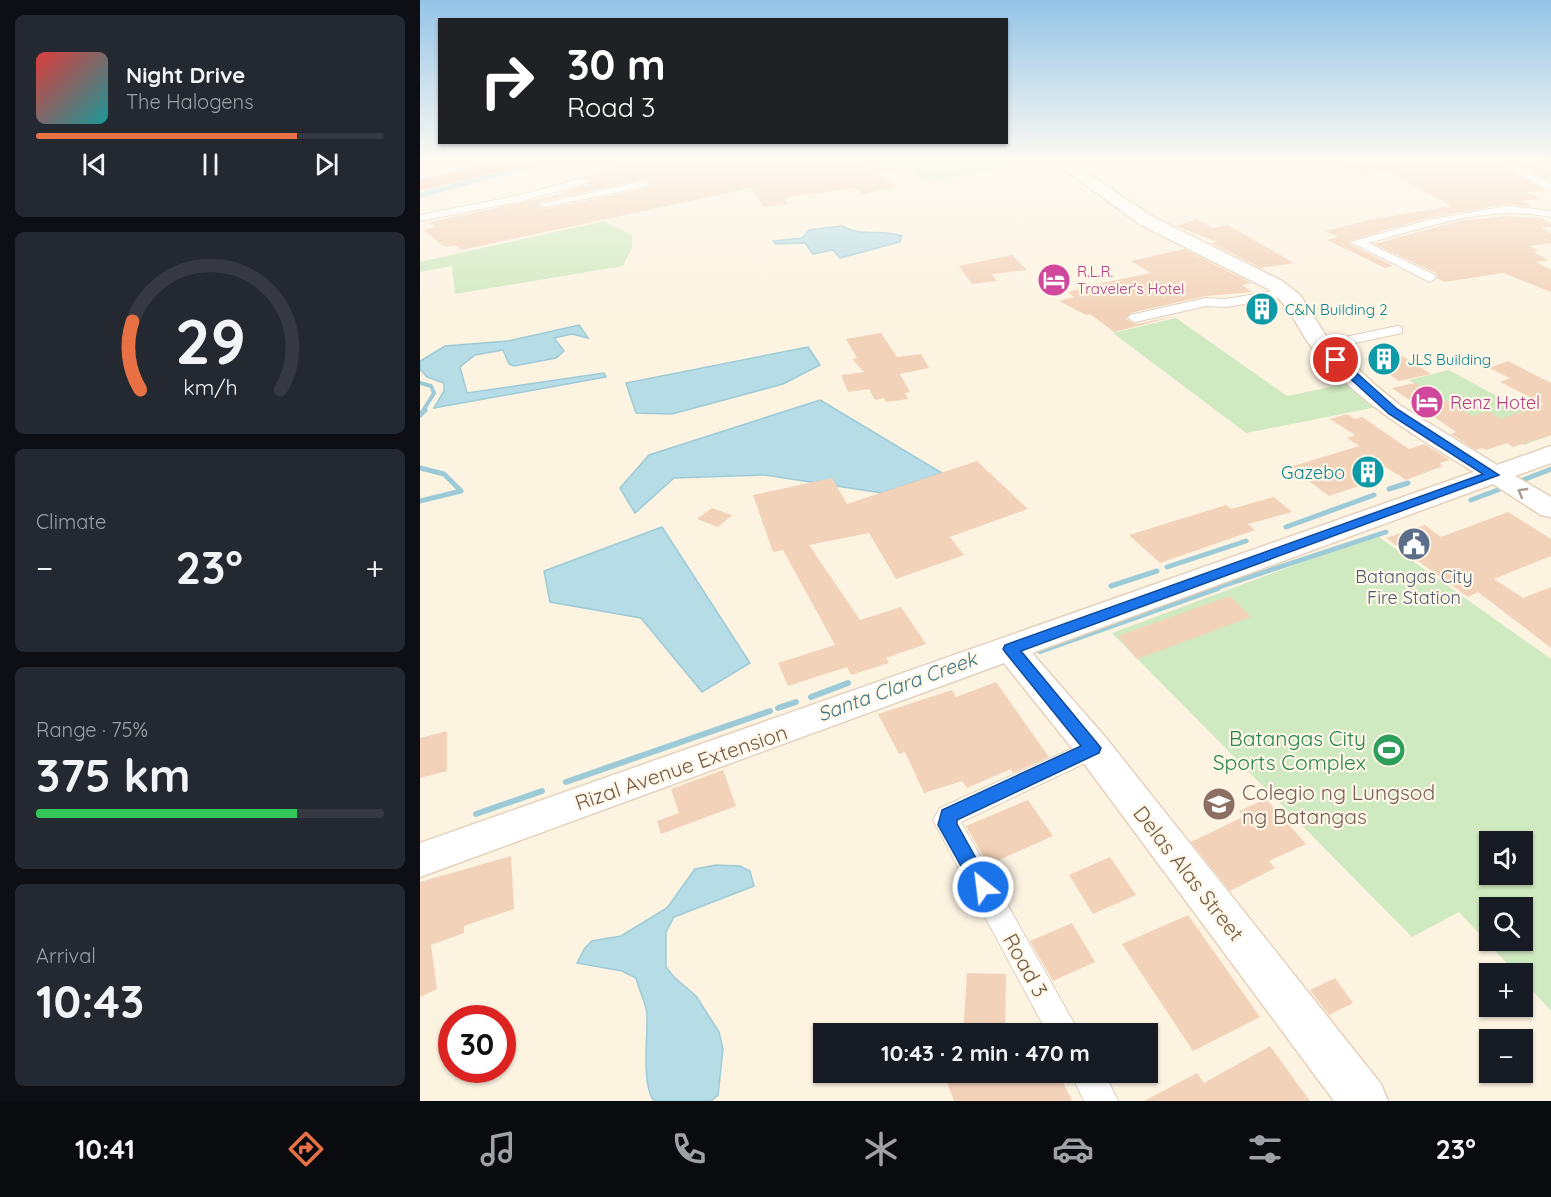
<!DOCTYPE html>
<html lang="en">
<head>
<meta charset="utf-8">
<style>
	:root { --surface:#171b24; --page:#242831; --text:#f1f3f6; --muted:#9ea1a6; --line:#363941; --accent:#e77145 }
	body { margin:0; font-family:Quicksand,sans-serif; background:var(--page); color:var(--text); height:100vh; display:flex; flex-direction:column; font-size:22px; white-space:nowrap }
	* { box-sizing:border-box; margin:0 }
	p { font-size:20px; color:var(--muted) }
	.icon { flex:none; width:33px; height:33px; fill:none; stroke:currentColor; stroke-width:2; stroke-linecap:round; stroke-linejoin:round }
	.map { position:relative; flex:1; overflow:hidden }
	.panel { display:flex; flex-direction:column; gap:15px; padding:15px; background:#0d0f14; width:420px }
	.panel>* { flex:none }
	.hud { position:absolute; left:18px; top:18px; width:570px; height:126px; border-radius:0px; box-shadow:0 2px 4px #0004; background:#202124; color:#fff; overflow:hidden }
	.tools { position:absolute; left:1059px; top:831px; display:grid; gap:12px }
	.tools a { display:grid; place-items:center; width:54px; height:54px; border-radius:0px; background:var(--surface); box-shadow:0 2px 4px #0004; font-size:30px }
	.speed { position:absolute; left:18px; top:1005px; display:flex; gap:12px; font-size:30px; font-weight:700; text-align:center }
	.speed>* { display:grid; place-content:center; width:78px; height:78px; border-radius:50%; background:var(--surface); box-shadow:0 2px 4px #0004; line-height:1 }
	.speed .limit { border:9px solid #d22; background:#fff; color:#111 }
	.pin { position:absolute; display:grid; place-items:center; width:51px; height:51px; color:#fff; margin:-26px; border:3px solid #fff; border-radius:50%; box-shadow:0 2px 6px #0007 }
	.me { position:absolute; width:66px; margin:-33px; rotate:331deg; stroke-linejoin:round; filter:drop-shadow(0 0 4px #0008) }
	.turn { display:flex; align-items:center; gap:21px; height:126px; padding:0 30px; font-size:27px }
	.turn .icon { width:78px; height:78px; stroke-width:2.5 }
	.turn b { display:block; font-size:42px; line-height:51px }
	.big { font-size:45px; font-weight:700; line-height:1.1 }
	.panel .widget { flex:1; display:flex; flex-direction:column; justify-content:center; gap:9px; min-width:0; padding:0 21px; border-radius:9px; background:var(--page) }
	.panel .dial { align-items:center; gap:0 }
	.dial svg { height:156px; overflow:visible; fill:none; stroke:var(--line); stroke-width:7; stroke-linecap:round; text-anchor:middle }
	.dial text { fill:var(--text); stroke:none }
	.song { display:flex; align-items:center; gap:18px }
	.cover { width:72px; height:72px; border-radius:9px; background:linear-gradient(135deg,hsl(0 70% 55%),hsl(180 70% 35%)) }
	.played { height:6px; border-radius:3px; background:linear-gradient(90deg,var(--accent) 75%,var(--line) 75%) }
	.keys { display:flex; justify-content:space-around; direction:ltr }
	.heat { display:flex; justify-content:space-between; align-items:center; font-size:33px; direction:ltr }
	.charge { height:9px; border-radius:4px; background:linear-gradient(90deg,#34c759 75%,var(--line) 0) }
	.trip { position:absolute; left:393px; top:1023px; width:345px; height:60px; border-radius:0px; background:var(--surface); box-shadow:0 2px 4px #0004; font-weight:700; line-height:60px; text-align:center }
	.tabs { display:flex; height:96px; justify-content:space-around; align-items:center; background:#090b0e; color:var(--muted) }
	.tabs .icon { width:42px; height:42px }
	.tabs .active { color:var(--accent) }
	.tabs b { font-size:27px; color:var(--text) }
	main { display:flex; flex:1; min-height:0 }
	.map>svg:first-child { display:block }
	.green { fill:#cfe9c0; fill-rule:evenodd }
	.water { fill:#b6dce5; stroke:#9ccbd7; stroke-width:1.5 }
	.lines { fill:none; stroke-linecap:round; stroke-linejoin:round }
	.stream-far2 { stroke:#9ccbd7; stroke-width:4 }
	.stream-far1 { stroke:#9ccbd7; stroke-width:5 }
	.stream { stroke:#9ccbd7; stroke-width:6 }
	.canal { fill:#b6dce5; fill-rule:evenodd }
	.building { fill:#f2d2b8; fill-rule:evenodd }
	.street-casing { stroke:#e0cfbd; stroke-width:2 }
	.secondary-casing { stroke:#e5d1bb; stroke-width:3 }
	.highway-casing { stroke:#ddd7d3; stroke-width:2 }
	.street { fill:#fff; fill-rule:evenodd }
	.secondary { fill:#fff; fill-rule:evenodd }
	.highway { fill:#f7b597; fill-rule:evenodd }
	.oneway { stroke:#ab9b91 }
	.route { fill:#1a73e8; stroke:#114b97; stroke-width:1.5 }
	.labels { text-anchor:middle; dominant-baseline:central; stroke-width:4.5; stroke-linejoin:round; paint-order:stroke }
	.far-hotel-label { font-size:15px; fill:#b23c85; stroke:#fff7e7; text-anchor:start }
	.far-culture-label { font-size:15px; fill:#0d838f; stroke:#fff7e7; text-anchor:start }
	.hotel-label { font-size:18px; fill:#b23c85; stroke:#fff7e7; text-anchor:start }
	.culture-label { font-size:18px; fill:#0d838f; stroke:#fff7e7; text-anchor:end }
	.service-label { font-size:18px; fill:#4e5e75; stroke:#fff7e7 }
	.water-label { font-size:20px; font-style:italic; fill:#417887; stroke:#fff7e7 }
	.near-leisure-label { font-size:21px; fill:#27864d; stroke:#fff7e7; text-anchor:end }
	.near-street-label { font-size:21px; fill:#735948; stroke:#fff7e7 }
	.near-education-label { font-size:21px; fill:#785e54; stroke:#fff7e7; text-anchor:start }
</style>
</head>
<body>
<main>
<section class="panel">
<div class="widget">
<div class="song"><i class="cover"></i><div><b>Night Drive</b><p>The Halogens</p></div></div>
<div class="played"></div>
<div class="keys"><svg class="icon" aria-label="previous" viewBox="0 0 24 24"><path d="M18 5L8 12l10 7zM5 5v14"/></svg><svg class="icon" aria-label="pause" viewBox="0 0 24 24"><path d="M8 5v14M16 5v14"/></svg><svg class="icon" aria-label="next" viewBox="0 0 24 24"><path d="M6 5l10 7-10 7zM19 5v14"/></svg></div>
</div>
<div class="widget dial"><svg viewBox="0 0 100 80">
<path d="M14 69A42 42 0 1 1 86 69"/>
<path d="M14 69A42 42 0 0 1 10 34" stroke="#e77145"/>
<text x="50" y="56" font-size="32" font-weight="700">29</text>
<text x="50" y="72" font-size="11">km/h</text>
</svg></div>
<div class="widget"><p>Climate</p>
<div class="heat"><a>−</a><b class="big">23°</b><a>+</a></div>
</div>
<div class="widget"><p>Range · 75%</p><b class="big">375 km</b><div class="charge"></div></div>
<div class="widget"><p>Arrival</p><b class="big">10:43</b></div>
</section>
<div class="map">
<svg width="1131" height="1101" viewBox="0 0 1131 1101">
	<rect width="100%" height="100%" fill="#fcf3e1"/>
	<path class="green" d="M450 162 620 161 621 162 508 182 488 168 465 172Z
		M184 221 212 235V248L203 266 35 294 32 266 0 272V262Z
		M756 318 867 396 930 383 957 407 826 433 693 333Z
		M1029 370 1131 426V435L1104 445 989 380Z
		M956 535 1131 659V1011L1103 980 1102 974 1096 973 1039 912 992 937 692 633ZM1070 842H1102V874H1070ZM1070 908H1102V940H1070Z"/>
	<path class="water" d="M422 226C440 237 462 229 482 236L480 242 420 258 413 250 393 254 385 243 356 244 353 241 382 238 389 230Z
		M159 325 168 338 152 334 134 338 144 351 136 358 94 366 89 364 83 350 55 355 40 367 47 393 184 373 186 377 14 408 24 391V383L7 377 0 369V361L25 346 88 341Z
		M388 347 400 365 363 384 252 414 216 413 206 383Z
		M400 400 522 473 462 493 345 475 254 478 215 513 200 488 229 455Z
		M242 527 330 663 282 692 221 618 130 602 124 571Z
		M296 865 320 866 330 871 334 886 254 917 246 932V967L254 977 276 996 299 1032 303 1049 298 1095 291 1101H234C221 1085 228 1035 227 1014 226 1003 219 990 216 978L202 971 157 963 165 948 172 941 201 936 247 908 275 869Z"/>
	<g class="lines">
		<path class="stream-far2" d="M0 383 11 386 14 393 3 411"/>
		<path class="stream-far1" d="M0 415 5 410
			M0 468 24 474 41 491
			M1103 480 1131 469
			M969 489 988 483
			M1051 500 1083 488
			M0 501 41 491
			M866 527 954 495
			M747 567 826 541
			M691 586 737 571
			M793 589 966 532"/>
		<path class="stream" d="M620 651 798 588
			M391 697 428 683
			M358 708 376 702
			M146 782 350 711
			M56 814 122 791"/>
		<path class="canal" d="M124 161H139L0 198V192Z"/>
	</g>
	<path class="building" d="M211 161H438L476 187 443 194 433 188 364 198 368 204 344 207 331 188 41 250 36 245 25 247 3 230 16 227 9 222 151 192 146 191 168 185 170 180 162 176 142 182ZM225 179 230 181 228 188 125 209 117 205 119 202Z
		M941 161H1072L1126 191 1107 192 1121 199 1102 201 1112 207 1087 204 1008 218 929 241 930 244 973 266 965 268 907 240 918 237 906 231 958 218 1031 206 967 171 940 175 916 164Z
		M1108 161 1131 172V181L1092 162Z
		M1085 216 1121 218 1131 224V227L1121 228 1131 233V243L1109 246 1119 251 1113 252 1128 260 1116 262 1131 270V292L1083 273 1025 282 1018 279 1016 273 954 244 1039 221Z
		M777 219 793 228 808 225 874 263 841 268 791 243 797 242 756 226Z
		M764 249 831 283 822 285 832 292 786 296 710 313 706 319 716 324 757 316 694 332 670 314 666 315 639 301 654 297 648 292 668 287 666 286 731 273 711 261Z
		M592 255 607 270 572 274 577 281 552 284 539 266Z
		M846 303 859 312 838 316 825 306Z
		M461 333 477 357 501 354 509 368 480 374 490 392 485 393 488 399 466 402 464 398 455 400 449 389 428 392 421 375 444 372 432 359 437 358 426 339Z
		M976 352 1011 374 979 381 945 359Z
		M1088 361 1131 383V435L1093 447 1087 443 1066 450 1062 448 1056 450 1031 434 1036 432 972 388 995 383 1053 416 1068 411 1081 419 1124 404 1080 382 1090 378 1069 368Z
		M927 414 935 419 942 417 989 449 1004 444 1030 460 1019 463 1023 466 986 480 959 463 958 476 936 481 942 485 909 496 870 467 939 446 927 438 935 435 910 419Z
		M557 461 608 509 530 537 544 555 476 579 449 533 389 545 440 620 481 607 506 644 466 658 469 663 431 675 427 667 368 686 358 663 415 645 363 550 353 552 333 495 412 478 427 504Z
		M854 497 872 512 828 524 835 530 740 563 709 535 806 505 811 509Z
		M292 508 312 515 298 527 277 519Z
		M1088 512 1131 539V556L1074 579 1103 598 1131 587V648L1058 592 1048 597 966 538 1005 525 1021 537Z
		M810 596 831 617 717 659 698 636Z
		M576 682 629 757 593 773 591 769 547 788 542 781 504 793 485 752 479 754 458 714 532 690 536 697Z
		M27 731V771L0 778V738Z
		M303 770 316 806 241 834 237 821 259 813 251 789Z
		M846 799 886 844 849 861 855 868 810 891 771 842 823 817 819 811Z
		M608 800 633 836 568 865 546 826Z
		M91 856 94 909 44 926V933L11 945 17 989 0 997V882Z
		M690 857 716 895 673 914 649 875Z
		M768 915 840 1017 773 1051 702 944Z
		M652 923 675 962 633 981 610 941Z
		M547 973 586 974 585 1034H543Z
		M915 978 933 1003 909 1015 890 990Z
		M850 1046 890 1101H724L777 1073 784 1083Z
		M523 1072H564L568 1081 586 1072H638L652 1101H534Z"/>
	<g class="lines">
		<g class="street-casing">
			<path id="street" d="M1074 161H1086L1131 184V191Z
				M163 178 168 181 167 183 102 201 0 221V215L101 195Z
				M224 181 228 182V186L125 207 119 204Z
				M1087 206 1131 211V217C1069 204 1007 227 948 243L1015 275 1016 278 1010 282 931 242 1008 220Z
				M866 289 871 290V296L806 307 786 306 715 322 708 318 710 315 786 298 806 299Z
				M977 326 982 327V333L902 350 895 346 902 342Z
				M673 739 682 741 685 748 682 755 541 822 660 1034H628L513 820 520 808Z
				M650 1072H684L698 1101H664Z"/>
		</g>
		<g class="secondary-casing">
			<path id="secondary" d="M633 161H649L733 217 862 281 880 295 910 342 955 385 981 406 1077 465 1131 446V463L1095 476 1131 497V517L1121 515 1073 484 612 653 686 738 961 1084 968 1101H914L660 758 584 663 0 877V843L1054 472C997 437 939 403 895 351 875 328 875 310 848 289L721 225Z"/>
		</g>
		<g class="highway-casing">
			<path id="highway" d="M79 161H107L105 165 0 190V180Z"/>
		</g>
		<use href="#street" class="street"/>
		<use href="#secondary" class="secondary"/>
		<use href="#highway" class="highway"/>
	</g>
	<defs><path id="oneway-chevron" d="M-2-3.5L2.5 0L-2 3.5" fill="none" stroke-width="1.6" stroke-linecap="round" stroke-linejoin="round" transform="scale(1.5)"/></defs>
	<use class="oneway" href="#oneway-chevron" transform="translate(1102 492) rotate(-149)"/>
	<linearGradient id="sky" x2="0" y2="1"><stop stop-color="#94c4e7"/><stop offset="0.51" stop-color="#fefaf2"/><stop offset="1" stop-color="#fefaf2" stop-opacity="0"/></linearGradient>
	<rect width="1131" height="315" fill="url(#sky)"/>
	<path class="route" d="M912 358H920L977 409 1079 475 601 651 681 748 679 753 537 820V824L572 887 570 893 563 896 556 893 518 825 522 810 661 746 585 652 583 649 585 645 1063 474 969 414 912 362Z"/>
	<defs>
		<g id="hotel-disc" transform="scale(1.725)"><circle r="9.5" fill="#d1479c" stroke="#fff7e7"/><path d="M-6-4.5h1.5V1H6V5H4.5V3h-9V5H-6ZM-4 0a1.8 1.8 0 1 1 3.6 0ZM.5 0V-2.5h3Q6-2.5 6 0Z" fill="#fff"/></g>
		<g id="building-disc" transform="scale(1.725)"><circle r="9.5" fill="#0f9aa8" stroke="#fff7e7"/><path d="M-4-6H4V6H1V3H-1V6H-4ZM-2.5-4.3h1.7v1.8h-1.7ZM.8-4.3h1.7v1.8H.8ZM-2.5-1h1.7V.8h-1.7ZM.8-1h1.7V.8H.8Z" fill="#fff"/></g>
		<g id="civic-disc" transform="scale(1.725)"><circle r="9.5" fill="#5c6f8a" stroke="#fff7e7"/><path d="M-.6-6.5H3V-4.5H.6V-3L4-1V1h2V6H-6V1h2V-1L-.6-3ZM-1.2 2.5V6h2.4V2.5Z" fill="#fff"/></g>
		<g id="stadium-disc" transform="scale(1.725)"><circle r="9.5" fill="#2e9e5b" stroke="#fff7e7"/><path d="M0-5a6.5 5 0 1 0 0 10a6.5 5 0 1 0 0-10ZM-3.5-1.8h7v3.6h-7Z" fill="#fff"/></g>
		<g id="university-disc" transform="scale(1.725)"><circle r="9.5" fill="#8d6e63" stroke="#fff7e7"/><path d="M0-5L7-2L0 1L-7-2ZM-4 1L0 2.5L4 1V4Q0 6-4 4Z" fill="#fff"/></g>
	</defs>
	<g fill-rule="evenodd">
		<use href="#hotel-disc" x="634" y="280"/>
		<use href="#building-disc" x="842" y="309"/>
		<use href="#building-disc" x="964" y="359"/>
		<use href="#hotel-disc" x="1007" y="402"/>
		<use href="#building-disc" x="948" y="472"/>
		<use href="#civic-disc" x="994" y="544"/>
		<use href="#stadium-disc" x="969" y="750"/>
		<use href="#university-disc" x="799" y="804"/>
	</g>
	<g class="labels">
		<g class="far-hotel-label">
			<text x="657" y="271">R.L.R.<tspan x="657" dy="17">Traveler's Hotel</tspan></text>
		</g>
		<g class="far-culture-label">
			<text x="865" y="309">C&amp;N Building 2</text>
			<text x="987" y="359">JLS Building</text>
		</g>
		<g class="hotel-label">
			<text x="1030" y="402">Renz Hotel</text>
		</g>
		<g class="culture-label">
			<text x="925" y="472">Gazebo</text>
		</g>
		<g class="service-label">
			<text x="994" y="576">Batangas City<tspan x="994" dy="21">Fire Station</tspan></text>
		</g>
		<g class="water-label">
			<text transform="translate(477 686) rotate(-20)">Santa Clara Creek</text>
		</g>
		<g class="near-leisure-label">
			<text x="946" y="738">Batangas City<tspan x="946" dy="24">Sports Complex</tspan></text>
		</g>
		<g class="near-street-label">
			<text transform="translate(261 767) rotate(-19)">Rizal Avenue Extension</text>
			<text transform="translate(769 873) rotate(52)">Delas Alas Street</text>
			<text transform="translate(606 965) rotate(61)">Road 3</text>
		</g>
		<g class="near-education-label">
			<text x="822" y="792">Colegio ng Lungsod<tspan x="822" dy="24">ng Batangas</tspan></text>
		</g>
	</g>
</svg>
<div class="tools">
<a><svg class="icon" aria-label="sound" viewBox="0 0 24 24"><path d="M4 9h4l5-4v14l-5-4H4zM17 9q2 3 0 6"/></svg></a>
<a><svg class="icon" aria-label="search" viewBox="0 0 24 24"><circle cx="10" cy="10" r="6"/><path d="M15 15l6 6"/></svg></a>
<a>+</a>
<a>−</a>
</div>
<div class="speed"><div class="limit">30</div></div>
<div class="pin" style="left:916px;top:360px;background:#d93025"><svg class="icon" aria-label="arrive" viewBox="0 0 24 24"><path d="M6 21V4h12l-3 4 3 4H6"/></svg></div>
<svg class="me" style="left:563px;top:887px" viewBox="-20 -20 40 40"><circle r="17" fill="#1a73e8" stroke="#fff" stroke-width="3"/><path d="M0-11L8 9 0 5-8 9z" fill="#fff"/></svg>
<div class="trip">10:43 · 2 min · 470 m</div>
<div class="hud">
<div class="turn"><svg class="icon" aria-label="right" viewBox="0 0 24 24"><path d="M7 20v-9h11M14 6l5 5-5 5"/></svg><div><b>30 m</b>Road 3</div></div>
</div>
</div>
</main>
<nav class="tabs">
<b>10:41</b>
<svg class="icon active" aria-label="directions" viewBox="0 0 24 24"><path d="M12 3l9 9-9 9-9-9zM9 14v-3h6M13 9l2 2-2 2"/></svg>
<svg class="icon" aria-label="music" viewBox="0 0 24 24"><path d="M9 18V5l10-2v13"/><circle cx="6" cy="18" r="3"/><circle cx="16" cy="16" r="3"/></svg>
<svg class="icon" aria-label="phone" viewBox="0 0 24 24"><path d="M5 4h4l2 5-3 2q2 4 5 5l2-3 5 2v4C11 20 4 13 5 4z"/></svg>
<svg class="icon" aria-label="climate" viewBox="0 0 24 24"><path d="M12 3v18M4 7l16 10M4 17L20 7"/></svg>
<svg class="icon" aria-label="car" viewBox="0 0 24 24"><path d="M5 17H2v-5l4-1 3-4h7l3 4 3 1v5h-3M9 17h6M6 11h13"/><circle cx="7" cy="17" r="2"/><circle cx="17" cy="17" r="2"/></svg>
<svg class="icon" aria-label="filters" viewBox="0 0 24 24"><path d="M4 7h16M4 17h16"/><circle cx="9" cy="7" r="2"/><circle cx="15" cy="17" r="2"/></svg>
<b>23°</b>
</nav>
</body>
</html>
